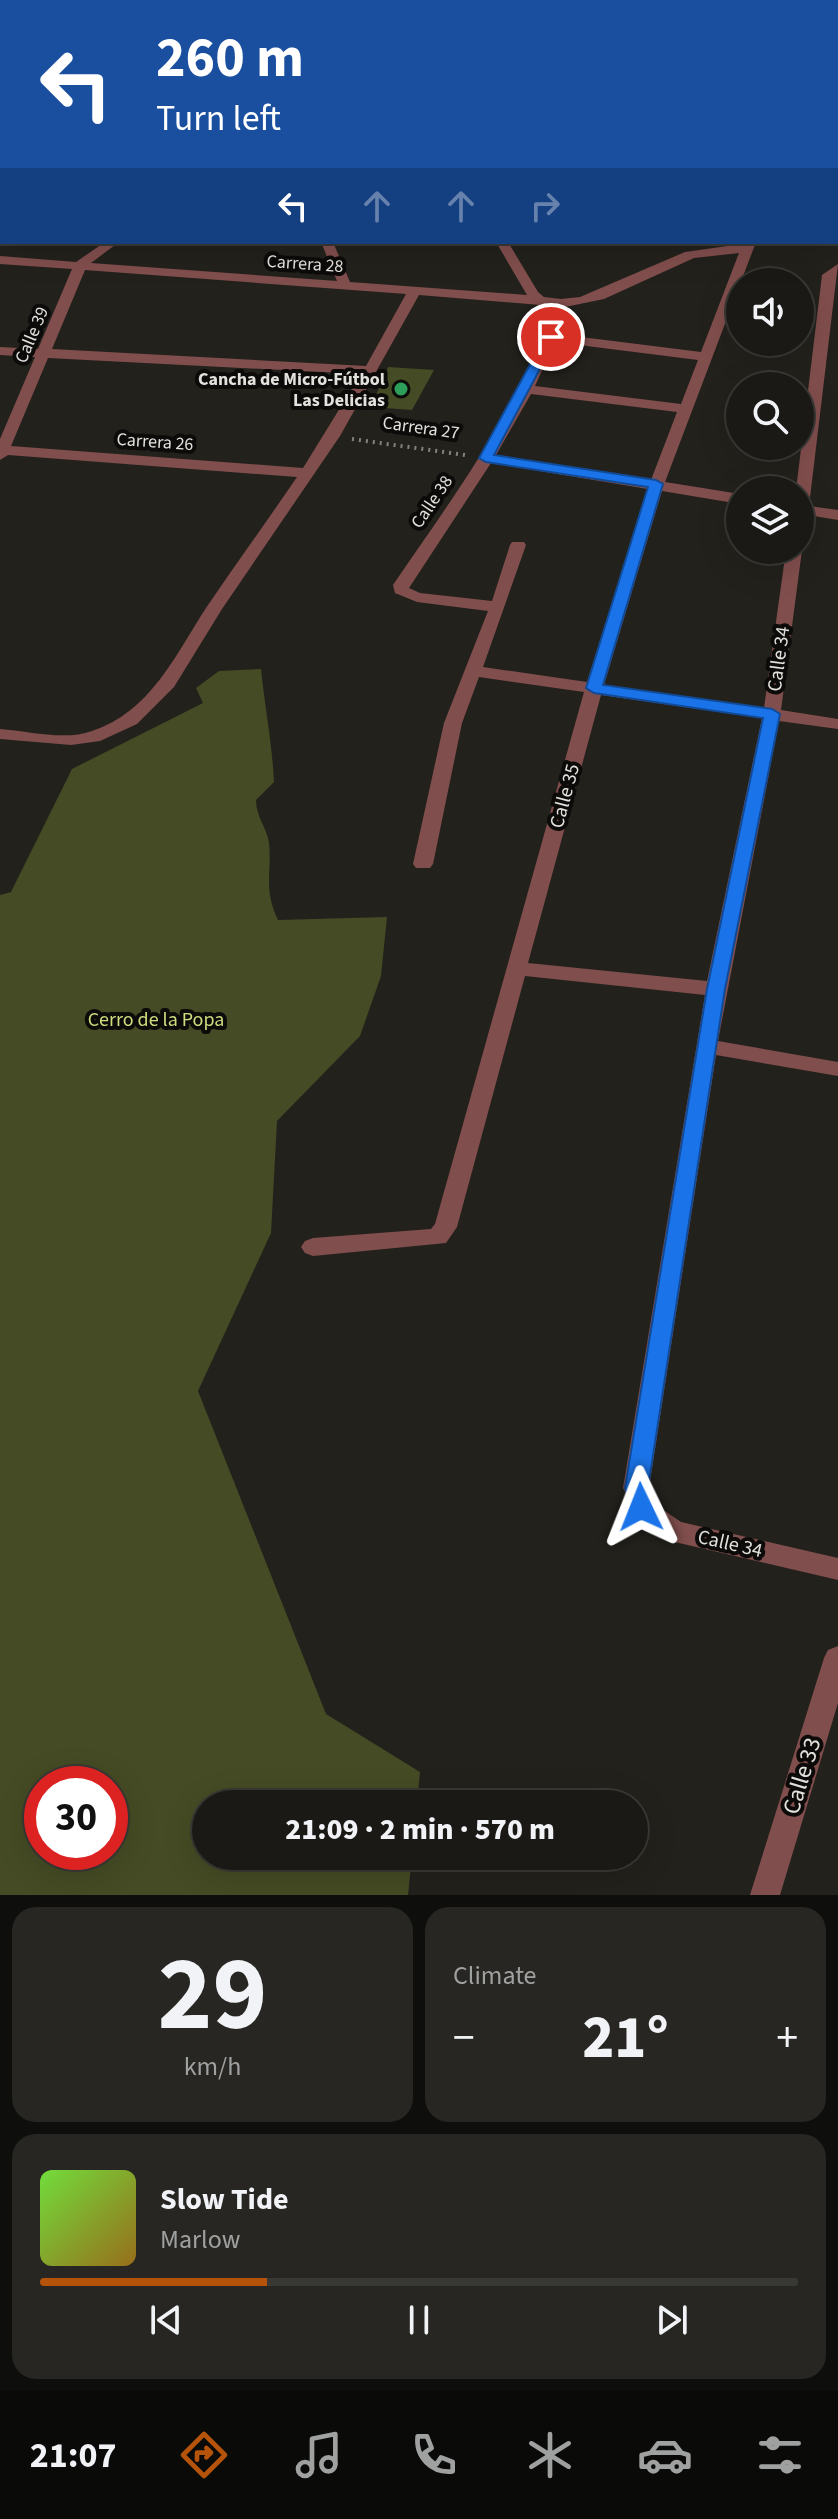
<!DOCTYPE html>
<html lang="en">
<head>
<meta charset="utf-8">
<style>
	:root { --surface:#1a1915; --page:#272622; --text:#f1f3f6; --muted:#9fa0a0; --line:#383834; --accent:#b45309 }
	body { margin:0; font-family:"Source Sans 3",sans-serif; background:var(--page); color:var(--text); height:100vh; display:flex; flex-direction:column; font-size:30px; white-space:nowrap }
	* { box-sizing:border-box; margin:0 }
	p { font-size:26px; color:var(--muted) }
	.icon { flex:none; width:44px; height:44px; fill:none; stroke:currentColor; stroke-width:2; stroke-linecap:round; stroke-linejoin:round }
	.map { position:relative; height:1895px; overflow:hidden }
	.sheet { display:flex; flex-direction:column; gap:12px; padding:12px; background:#0e0e0c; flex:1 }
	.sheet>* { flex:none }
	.banner { position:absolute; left:0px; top:0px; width:838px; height:244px; box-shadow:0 8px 32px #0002,0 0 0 2px var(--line); background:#1a4fa0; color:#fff; overflow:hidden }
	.fabs { position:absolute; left:726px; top:268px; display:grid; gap:16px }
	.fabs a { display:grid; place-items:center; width:88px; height:88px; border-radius:50%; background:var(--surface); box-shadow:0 8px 32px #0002,0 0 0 2px var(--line); font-size:40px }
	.speed { position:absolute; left:24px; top:1766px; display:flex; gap:16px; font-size:40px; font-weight:700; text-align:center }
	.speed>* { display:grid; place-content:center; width:104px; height:104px; border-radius:50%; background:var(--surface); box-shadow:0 8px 32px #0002,0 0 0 2px var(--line); line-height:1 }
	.speed .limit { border:12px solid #d22; background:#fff; color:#111 }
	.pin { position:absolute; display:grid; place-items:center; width:68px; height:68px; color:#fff; margin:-34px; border:4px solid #fff; border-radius:50%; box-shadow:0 2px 8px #0007 }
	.me { position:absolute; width:88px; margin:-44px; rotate:358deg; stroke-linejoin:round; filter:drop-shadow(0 0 6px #0008) }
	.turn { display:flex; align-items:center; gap:28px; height:168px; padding:0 24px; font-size:36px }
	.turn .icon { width:104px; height:104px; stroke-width:2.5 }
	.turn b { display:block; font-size:56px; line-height:68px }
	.lanes { display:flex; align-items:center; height:76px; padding:0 24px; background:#0003; justify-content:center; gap:40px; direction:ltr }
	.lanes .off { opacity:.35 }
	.big { font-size:60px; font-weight:800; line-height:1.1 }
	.sheet .tile { flex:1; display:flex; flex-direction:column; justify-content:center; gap:12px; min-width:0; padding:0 28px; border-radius:24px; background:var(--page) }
	.sheet .dial { align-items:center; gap:0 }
	.dial b { font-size:104px; line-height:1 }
	.song { display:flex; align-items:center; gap:24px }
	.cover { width:96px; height:96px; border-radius:12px; background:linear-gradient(135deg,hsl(100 70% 55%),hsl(40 70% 35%)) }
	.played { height:8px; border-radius:4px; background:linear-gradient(90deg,var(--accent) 30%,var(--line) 30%) }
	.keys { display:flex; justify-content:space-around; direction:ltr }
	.heat { display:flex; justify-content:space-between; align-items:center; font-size:44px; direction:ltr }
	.sheet .tiles { flex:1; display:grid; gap:12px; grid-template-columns:1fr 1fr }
	.tile:last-child { grid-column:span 2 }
	.trip { position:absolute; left:192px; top:1790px; width:456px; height:80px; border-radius:40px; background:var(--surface); box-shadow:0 8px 32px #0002,0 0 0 2px var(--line); font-weight:800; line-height:80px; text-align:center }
	.tab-bar { display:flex; height:128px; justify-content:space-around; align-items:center; background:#0a0a08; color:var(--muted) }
	.tab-bar .icon { width:56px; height:56px }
	.tab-bar .selected { color:var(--accent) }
	.tab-bar b { font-size:36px; color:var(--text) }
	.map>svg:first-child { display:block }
	.green { fill:#454b24; fill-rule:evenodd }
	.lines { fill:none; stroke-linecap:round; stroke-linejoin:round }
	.path { stroke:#84827e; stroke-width:4; stroke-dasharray:2 5; stroke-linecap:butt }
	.minor { fill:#804e4d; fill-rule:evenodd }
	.tertiary { fill:#804e4d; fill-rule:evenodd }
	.secondary { fill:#b56665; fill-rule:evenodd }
	.route { fill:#1a73e8; stroke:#114b97; stroke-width:2 }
	.leisure-dot { fill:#2e9e5b; stroke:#0c0b09; stroke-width:3 }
	.labels { text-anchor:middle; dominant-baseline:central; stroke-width:8; stroke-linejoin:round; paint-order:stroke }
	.far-street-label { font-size:18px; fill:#e2e1dd; stroke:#0c0b09 }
	.far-poi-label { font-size:18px; font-weight:bold; fill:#e2e1dd; stroke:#0c0b09; text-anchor:end }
	.street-label { font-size:20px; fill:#e2e1dd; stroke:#0c0b09 }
	.park-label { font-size:20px; fill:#cfdc7e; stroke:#0c0b09 }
	.near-street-label { font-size:24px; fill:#e2e1dd; stroke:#0c0b09 }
</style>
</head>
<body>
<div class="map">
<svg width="838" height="1895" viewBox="0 0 838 1895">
	<rect width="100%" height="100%" fill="#23211c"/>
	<path class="green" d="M388 367 434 370 412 410 371 407Z
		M261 669C265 708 272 742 274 782L256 800C256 817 267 828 269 843 272 875 263 888 278 920L387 917 381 976 360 1036 277 1121 271 1233 198 1391 326 1714 420 1772 417 1804H206V1856H412L408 1895H0V895L11 892 72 769 203 703 196 688 219 671ZM42 1784H110V1852H42Z"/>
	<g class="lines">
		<path class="path" d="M352 439 465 455"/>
		<path class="minor" d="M13 0H26L27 2H14Z
			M204 0H225L203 2Z
			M646 0H666L645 2Z
			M743 0H756L757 2H744Z
			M803 0H813V2H803Z
			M836 17H838V23H836Z
			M0 33H2L0 40Z
			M836 66H838V73H836Z
			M0 146H2V154H0Z
			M0 199H2V207H0Z
			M105 242H119L91 263 337 281 321 242H333L350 282 527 295 496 242H508L538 292 544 297 561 299 580 297 685 252 756 242 665 482 740 494V504L662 491 604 685 764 708 786 550H800V547L802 550 781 710 838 719V729L779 721 718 1041 838 1062V1076L716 1055 649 1488 659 1507 681 1522 838 1558V1580L666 1540 641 1522 623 1488 705 995 525 976 457 1227 446 1243 313 1256 305 1253 301 1247 305 1241 313 1238 431 1229 435 1224 584 692 479 677 462 723 433 864 430 868H416L413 864 444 723 488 611 417 602 395 593 393 585C455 494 519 410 552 306L419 295 340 436 222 609 174 687 137 724 100 741 71 745 0 739V729C28 731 65 741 92 731 150 712 175 656 206 608 236 564 267 521 297 477L8 455 0 460V439L35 357 0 355V347L38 349 72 269 0 264V256L76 262ZM739 253 701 352 557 334 565 307 604 299 694 258ZM85 270 406 294 366 366 52 349ZM555 342 698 360 681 404 535 386ZM48 358 361 374 303 468 11 446ZM531 394 677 412 651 480 496 455ZM491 463 648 489 587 682 483 667 526 545 524 542H512L510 545 492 601 420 593 409 588ZM601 695 762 718 707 981 528 963Z
			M838 264 809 506 838 510V520L808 515 806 521 800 523V490H796L822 275Z"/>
		<path class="tertiary" d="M394 0H406L407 2H395Z
			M568 0H580L581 2H569Z
			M838 1646V1703L780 1895H750L824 1658 828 1650Z"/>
		<path class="secondary" d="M0 93H2V99H0Z
			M836 134H838V140H836Z"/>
	</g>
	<path class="route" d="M551 334 557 337 494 455 656 480 663 484 603 685 772 709 780 714 725 989 648 1488 653 1507 649 1514 641 1517 633 1514 625 1488 707 989 763 718 594 693 586 688 648 487 486 462 479 458 545 337Z"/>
	<circle class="leisure-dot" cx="401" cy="389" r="8"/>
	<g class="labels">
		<g class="far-street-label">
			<text transform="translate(305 264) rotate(4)">Carrera 28</text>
			<text transform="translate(32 335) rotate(-67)">Calle 39</text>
			<text transform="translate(421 428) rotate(8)">Carrera 27</text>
			<text transform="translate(155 442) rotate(4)">Carrera 26</text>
			<text transform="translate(432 502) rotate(-56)">Calle 38</text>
		</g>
		<g class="far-poi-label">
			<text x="385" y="379">Cancha de Micro-Fútbol<tspan x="385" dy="21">Las Delicias</tspan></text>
		</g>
		<g class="street-label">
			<text transform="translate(779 659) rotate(-82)">Calle 34</text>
			<text transform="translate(565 796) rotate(-75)">Calle 35</text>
			<text transform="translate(730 1544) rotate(13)">Calle 34</text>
		</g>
		<g class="park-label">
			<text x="156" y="1020">Cerro de la Popa</text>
		</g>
		<g class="near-street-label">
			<text transform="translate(802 1776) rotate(-73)">Calle 33</text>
		</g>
	</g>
</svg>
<div class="fabs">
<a><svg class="icon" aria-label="sound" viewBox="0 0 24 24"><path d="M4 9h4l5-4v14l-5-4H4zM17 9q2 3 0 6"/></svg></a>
<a><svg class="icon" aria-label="search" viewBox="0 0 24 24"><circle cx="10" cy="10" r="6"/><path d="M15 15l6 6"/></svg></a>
<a><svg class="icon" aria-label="layers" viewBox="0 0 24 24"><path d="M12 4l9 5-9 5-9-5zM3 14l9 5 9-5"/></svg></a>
</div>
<div class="speed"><div class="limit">30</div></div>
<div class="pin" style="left:551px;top:337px;background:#d93025"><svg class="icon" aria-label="arrive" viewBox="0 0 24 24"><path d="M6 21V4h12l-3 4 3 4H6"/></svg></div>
<svg class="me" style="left:641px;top:1507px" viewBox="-20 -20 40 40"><path d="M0-17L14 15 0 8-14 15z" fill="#1a73e8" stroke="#fff" stroke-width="4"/></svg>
<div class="trip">21:09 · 2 min · 570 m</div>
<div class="banner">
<div class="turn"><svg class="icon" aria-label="left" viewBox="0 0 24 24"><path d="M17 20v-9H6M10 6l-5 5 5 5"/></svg><div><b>260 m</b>Turn left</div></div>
<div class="lanes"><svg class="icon" aria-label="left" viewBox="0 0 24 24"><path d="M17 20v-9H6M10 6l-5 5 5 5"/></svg><svg class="icon off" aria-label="ahead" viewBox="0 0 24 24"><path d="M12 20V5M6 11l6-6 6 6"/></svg><svg class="icon off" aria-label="ahead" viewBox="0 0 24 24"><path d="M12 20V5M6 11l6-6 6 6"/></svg><svg class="icon off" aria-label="right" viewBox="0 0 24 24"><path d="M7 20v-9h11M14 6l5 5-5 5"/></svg></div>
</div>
</div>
<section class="sheet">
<div class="tiles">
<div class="tile dial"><b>29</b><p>km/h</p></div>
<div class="tile"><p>Climate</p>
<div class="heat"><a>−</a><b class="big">21°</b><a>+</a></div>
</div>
<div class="tile">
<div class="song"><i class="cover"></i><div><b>Slow Tide</b><p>Marlow</p></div></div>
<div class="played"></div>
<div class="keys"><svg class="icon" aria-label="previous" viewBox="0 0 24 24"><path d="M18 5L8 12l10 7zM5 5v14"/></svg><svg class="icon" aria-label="pause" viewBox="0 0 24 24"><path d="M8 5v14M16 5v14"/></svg><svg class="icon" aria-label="next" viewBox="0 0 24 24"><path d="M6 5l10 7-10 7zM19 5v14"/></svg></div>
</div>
</div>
</section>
<nav class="tab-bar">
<b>21:07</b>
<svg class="icon selected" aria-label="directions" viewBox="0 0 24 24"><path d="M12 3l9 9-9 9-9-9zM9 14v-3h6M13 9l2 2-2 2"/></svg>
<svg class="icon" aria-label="music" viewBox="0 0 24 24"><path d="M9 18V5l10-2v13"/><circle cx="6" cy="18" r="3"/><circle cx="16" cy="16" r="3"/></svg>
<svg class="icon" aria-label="phone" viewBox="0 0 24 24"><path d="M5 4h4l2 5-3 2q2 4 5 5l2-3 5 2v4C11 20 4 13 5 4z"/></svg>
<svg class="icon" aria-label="climate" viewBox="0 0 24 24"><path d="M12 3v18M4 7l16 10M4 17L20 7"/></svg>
<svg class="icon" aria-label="car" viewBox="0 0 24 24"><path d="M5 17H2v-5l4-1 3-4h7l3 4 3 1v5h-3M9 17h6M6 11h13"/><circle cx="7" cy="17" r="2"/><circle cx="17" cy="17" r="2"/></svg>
<svg class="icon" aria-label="filters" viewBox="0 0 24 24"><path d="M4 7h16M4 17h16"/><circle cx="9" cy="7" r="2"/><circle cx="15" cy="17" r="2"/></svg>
</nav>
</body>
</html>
